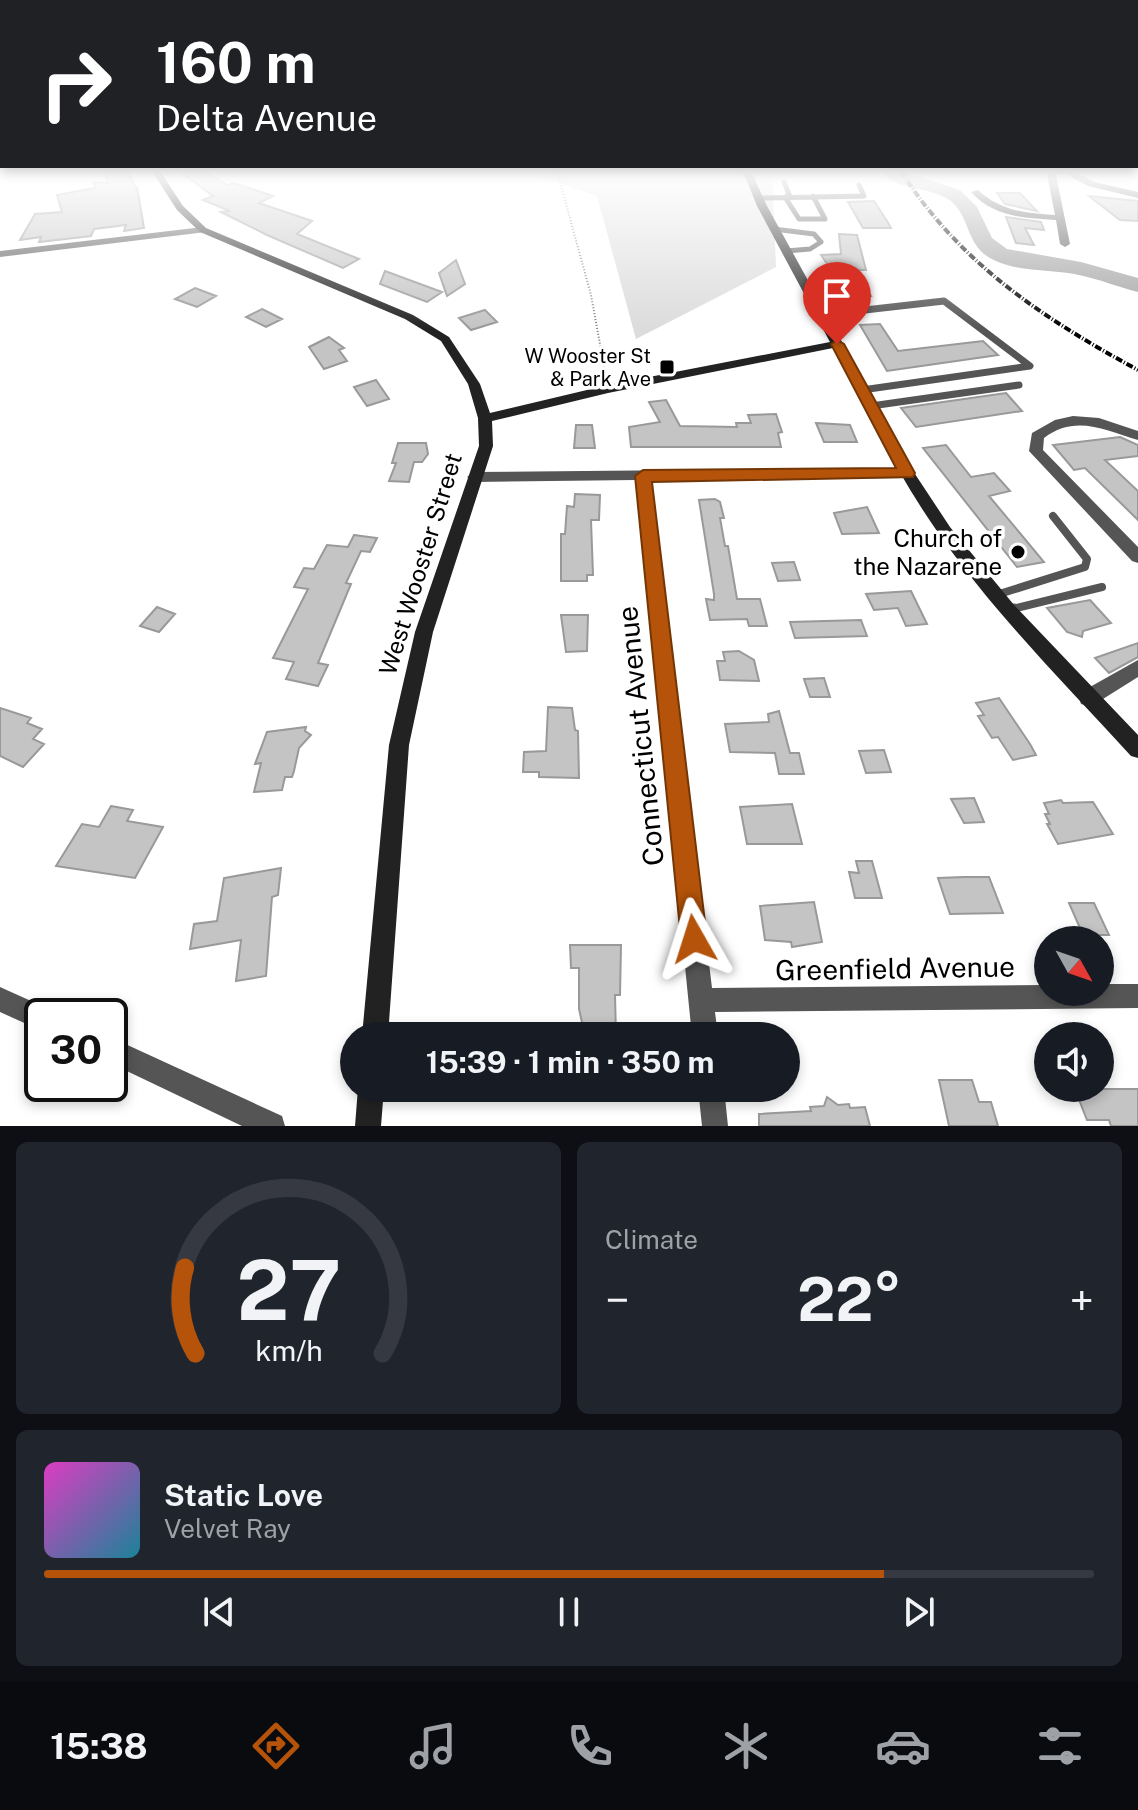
<!DOCTYPE html>
<html lang="en">
<head>
<meta charset="utf-8">
<style>
	:root { --surface:#171b24; --page:#20242c; --text:#f1f3f6; --muted:#9ea1a6; --line:#363941; --accent:#b45309 }
	body { margin:0; font-family:"Public Sans",sans-serif; background:var(--page); color:var(--text); height:100vh; display:flex; flex-direction:column; font-size:30px; white-space:nowrap }
	* { box-sizing:border-box; margin:0 }
	p { font-size:26px; color:var(--muted) }
	.icon { flex:none; width:44px; height:44px; fill:none; stroke:currentColor; stroke-width:2; stroke-linecap:round; stroke-linejoin:round }
	.map { position:relative; height:1126px; overflow:hidden }
	.side { display:flex; flex-direction:column; gap:16px; padding:16px; background:#0d0f14; flex:1 }
	.side>* { flex:none }
	.guide { position:absolute; left:0px; top:0px; width:1138px; height:168px; box-shadow:0 4px 12px #0003; background:#202124; color:#fff; overflow:hidden }
	.needle { width:52px; rotate:130deg }
	.tools { position:absolute; left:1034px; top:926px; display:grid; gap:16px }
	.tools a { display:grid; place-items:center; width:80px; height:80px; border-radius:50%; background:var(--surface); box-shadow:0 4px 12px #0003; font-size:40px }
	.speed { position:absolute; left:24px; top:998px; display:flex; gap:16px; font-size:40px; font-weight:700; text-align:center }
	.speed>* { display:grid; place-content:center; width:104px; height:104px; border-radius:50%; background:var(--surface); box-shadow:0 4px 12px #0003; line-height:1 }
	.speed .limit { border:4px solid #111; border-radius:12px; background:#fff; color:#111 }
	.pin { position:absolute; display:grid; place-items:center; width:68px; height:68px; color:#fff; margin:-82px -34px; border-radius:50% 50% 50% 0; rotate:-45deg; box-shadow:0 0 8px #0007 }
	.pin .icon { rotate:45deg }
	.me { position:absolute; width:88px; margin:-44px; rotate:354deg; stroke-linejoin:round; filter:drop-shadow(0 0 6px #0008) }
	.turn { display:flex; align-items:center; gap:28px; height:168px; padding:0 24px; font-size:36px }
	.turn .icon { width:104px; height:104px; stroke-width:2.5 }
	.turn b { display:block; font-size:56px; line-height:68px }
	.big { font-size:60px; font-weight:700; line-height:1.1 }
	.side .widget { flex:1; display:flex; flex-direction:column; justify-content:center; gap:12px; min-width:0; padding:0 28px; border-radius:12px; background:var(--page) }
	.side .dial { align-items:center; gap:0 }
	.dial svg { height:208px; overflow:visible; fill:none; stroke:var(--line); stroke-width:7; stroke-linecap:round; text-anchor:middle }
	.dial text { fill:var(--text); stroke:none }
	.song { display:flex; align-items:center; gap:24px }
	.cover { width:96px; height:96px; border-radius:12px; background:linear-gradient(135deg,hsl(310 70% 55%),hsl(190 70% 35%)) }
	.played { height:8px; border-radius:4px; background:linear-gradient(90deg,var(--accent) 80%,var(--line) 80%) }
	.keys { display:flex; justify-content:space-around; direction:ltr }
	.heat { display:flex; justify-content:space-between; align-items:center; font-size:44px; direction:ltr }
	.side .tiles { flex:1; display:grid; gap:16px; grid-template-columns:1fr 1fr }
	.widget:last-child { grid-column:span 2 }
	.trip { position:absolute; left:340px; top:1022px; width:460px; height:80px; border-radius:40px; background:var(--surface); box-shadow:0 4px 12px #0003; font-weight:700; line-height:80px; text-align:center }
	.tabs { display:flex; height:128px; justify-content:space-around; align-items:center; background:#090b0e; color:var(--muted) }
	.tabs .icon { width:56px; height:56px }
	.tabs .active { color:var(--accent) }
	.tabs b { font-size:36px; color:var(--text) }
	.map>svg:first-child { display:block }
	.green { fill:#dcdcdc }
	.lines { fill:none; stroke-linecap:round; stroke-linejoin:round }
	.river { fill:#a3a3a3; fill-rule:evenodd }
	.building { fill:#c4c4c4; stroke:#999; stroke-width:2 }
	.path { stroke:#777; stroke-width:2; stroke-dasharray:1 2; stroke-linecap:butt }
	.lane-far3 { stroke:#555; stroke-width:5 }
	.lane-far2 { stroke:#555; stroke-width:7 }
	.lane-far1 { stroke:#555; stroke-width:8 }
	.lane { stroke:#555; stroke-width:11 }
	.street { fill:#555; fill-rule:evenodd }
	.secondary { fill:#222; fill-rule:evenodd }
	.rail { stroke:#000; stroke-width:4; stroke-dasharray:7 2 1 2; stroke-linecap:butt }
	.route { fill:#b45309; stroke:#753606; stroke-width:2 }
	.poi-dot { fill:#000; stroke:#fff; stroke-width:3 }
	.labels { text-anchor:middle; dominant-baseline:central; stroke-width:7; stroke-linejoin:round; paint-order:stroke }
	.far-poi-label { font-size:20px; fill:#000; stroke:#fff; text-anchor:end }
	.poi-label { font-size:24px; fill:#000; stroke:#fff; text-anchor:end }
	.street-label { font-size:24px; fill:#000; stroke:#fff }
	.near-street-label { font-size:28px; fill:#000; stroke:#fff }
</style>
</head>
<body>
<div class="map">
<svg width="1138" height="1126" viewBox="0 0 1138 1126">
	<rect width="100%" height="100%" fill="#fff"/>
	<path class="green" d="M525 171H772L776 267 636 339 597 196Z"/>
	<g class="lines">
		<path class="river" d="M881 171H902L960 190 977 207 992 238 1007 249 1081 262 1138 278V292C1118 287 1099 279 1079 275 1049 268 1011 274 984 254 966 239 968 212 948 199 927 186 898 191 881 171Z"/>
	</g>
	<path class="building" d="M120 171 130 175 136 189 137 186 144 228 124 231 126 225 94 229 91 236 39 242 41 237 20 240 35 214 62 212 57 195 95 188 93 182 108 183 105 174Z
		M179 171H203L228 185 234 183 273 196 259 203 312 221 297 234 359 259 343 268 267 235 221 212 230 211 203 200 213 196Z
		M997 193H1020L1037 211 1005 204Z
		M1089 196 1138 201V221L1120 220Z
		M874 201 887 221 891 228H863L848 202Z
		M1006 217 1041 222 1044 230 1025 228 1034 245 1016 243Z
		M839 234 857 235 866 270H856L871 296 850 297 821 255 841 254Z
		M456 260 465 284 447 296 439 273Z
		M385 271 442 292 427 302 380 284Z
		M195 288 216 296 197 307 175 299Z
		M262 309 282 319 266 327 246 317Z
		M485 310 497 322 471 330 459 318Z
		M880 324 898 351 983 341 998 355 887 371 860 325Z
		M329 337 344 348 339 350 347 361 324 369 309 347Z
		M376 380 389 399 367 406 354 387Z
		M1006 393 1022 411 916 427 901 408Z
		M666 400 680 426 737 427 736 423H751L748 415 776 414 782 432 778 433 781 447H631L629 427 660 422 649 402Z
		M816 423 850 425 857 442H824Z
		M576 425H592L595 448H574Z
		M1120 437 1138 445V456L1105 460 1138 491V520L1085 468 1074 470 1053 445Z
		M398 443H426L428 454 422 462H414L409 482 389 481 396 463H392Z
		M946 445 971 477 994 473 1010 491 989 496 1044 562 1017 567 923 448Z
		M575 494 600 495 599 520H591L593 575H587V581H561V534H565L567 506 574 507Z
		M715 499 720 502 724 518H720L725 546H728L737 599H760L767 626H749L747 619 710 620 706 599 714 600V594L699 500Z
		M867 507 879 533 842 534 834 513Z
		M354 535 377 538 370 552 361 551 346 583 351 584 318 663 328 665 318 686 286 679 294 662 273 658 308 589 294 587 304 568 314 569 327 545 348 547Z
		M794 562 800 580 778 581 772 563Z
		M911 591 927 624 906 626 898 608 874 610 866 594Z
		M1090 600 1111 623 1083 631 1082 637 1067 632 1047 608Z
		M157 607 175 614 159 632 140 626Z
		M561 615H588L587 651 566 652Z
		M861 620 867 636 795 638 790 622Z
		M1138 643V657L1109 673 1095 658Z
		M739 651 754 660 759 681 720 680 717 661H725L723 652Z
		M824 678 830 697H810L804 679Z
		M999 698 1030 744 1036 755 1013 760 998 737 992 738 978 716 984 715 976 703Z
		M548 707 572 708 575 730 578 731 579 778 539 777V772H523L524 752 546 751Z
		M0 708 31 718 27 723 42 729 33 739 44 744 23 767 0 756Z
		M779 711 790 753H799L804 774H779L775 753 730 752 725 724 769 722 768 714Z
		M306 727 305 731 311 735 299 748 294 771 292 777H285L282 790 254 792 261 763 255 764 267 732Z
		M884 750 891 772 866 773 859 751Z
		M974 798 984 822 964 823 951 799Z
		M1061 800 1063 803 1093 802 1113 834 1058 844 1047 824H1050L1045 814H1049L1044 803Z
		M792 804 802 844H747L740 807Z
		M111 806 133 810 127 821 163 827 135 878 56 866 82 824 99 827Z
		M856 861H872L882 898H855L849 872 859 873Z
		M281 868 278 895 272 897 266 976 236 981 241 940 190 949 194 924 217 921 224 878Z
		M964 877H989L1003 913 950 914 938 878Z
		M814 902 822 942 792 947 791 942 765 940 760 906Z
		M1069 903H1094L1109 935H1083Z
		M570 945H621L620 995H615L616 1036H585L579 1009V968H571Z
		M939 1080H972L979 1102H991L998 1126H949Z
		M1096 1089H1138V1126H1111L1109 1120H1087L1076 1092H1098Z
		M827 1097 838 1105 849 1104 850 1108 865 1107 870 1126H759V1114L811 1111 810 1107 824 1106Z"/>
	<g class="lines">
		<path class="path" d="M557 171 591 295 606 377"/>
		<path class="lane-far3" d="M784 182 790 197
			M785 197 799 219H825L813 196
			M758 198 864 196 859 185
			M774 229 814 234 821 242 810 249 786 251"/>
		<path class="lane-far2" d="M821 315 944 301 1030 366 862 390
			M871 406 1019 385"/>
		<path class="lane-far1" d="M996 595 1085 567 1087 559 1053 516
			M1008 610 1102 587"/>
		<path class="lane" d="M1008 610 1014 609"/>
		<path class="street" d="M1074 171 1094 182 1138 192V198L1088 186 1064 173 1056 175 1070 244 1065 247 1060 244 1056 220C1023 218 994 217 971 192L978 190C1001 211 1024 213 1055 215L1047 174 1052 171Z
			M203 227 206 228V232L0 257V251Z
			M1073 416 1099 418 1138 431V440C1105 430 1075 414 1044 438L1043 450 1138 547V563L1132 561 1029 451 1032 433 1055 420Z
			M907 468 914 473 907 478 651 480 712 988 1048 985V992H1100V984H1138V1008L715 1012 718 1036H692L636 480 474 482 467 477 474 472Z
			M1138 660V677L1095 704 1088 706 1081 704 1079 698 1081 692Z
			M0 987 51 1010 53 1016H42V1031L0 1012Z
			M110 1037 282 1116 285 1126H242L110 1063Z
			M698 1088H724L728 1126H702Z"/>
		<path class="secondary" d="M152 171H160L183 206 206 228 413 315 449 337 480 384 490 413 608 385 830 342 757 206 743 171H751L767 206 913 471 950 527 1014 605 1138 735V758L1131 756C1065 684 995 614 939 534 898 476 867 411 833 348L608 393 492 421 493 446 433 632 409 745 388 1036H362L389 745 415 632 479 446 478 418 468 384 441 341 405 319 200 232 177 210Z
			M358 1088H384L381 1126H355Z"/>
		<path class="rail" d="M901 171C959 263 1044 319 1138 370"/>
	</g>
	<linearGradient id="sky" x2="0" y2="1"><stop stop-color="#8cadcc"/><stop offset="0.52" stop-color="#fff"/><stop offset="1" stop-color="#fff" stop-opacity="0"/></linearGradient>
	<rect width="1138" height="329" fill="url(#sky)"/>
	<path class="route" d="M837 340 844 344 915 473 913 477 652 482 707 939 704 948 694 952 685 948 681 939 635 476 643 470 896 468 831 344Z"/>
	<g class="poi-dot">
		<rect x="659" y="359" width="16" height="16" rx="4"/>
		<circle cx="1018" cy="552" r="8"/>
	</g>
	<g class="labels">
		<g class="far-poi-label">
			<text x="651" y="356">W Wooster St<tspan x="651" dy="23">&amp; Park Ave</tspan></text>
		</g>
		<g class="poi-label">
			<text x="1002" y="538">Church of<tspan x="1002" dy="28">the Nazarene</tspan></text>
		</g>
		<g class="street-label">
			<text transform="translate(420 564) rotate(-73)">West Wooster Street</text>
		</g>
		<g class="near-street-label">
			<text transform="translate(640 736) rotate(-96)">Connecticut Avenue</text>
			<text transform="translate(895 968) rotate(-1)">Greenfield Avenue</text>
		</g>
	</g>
</svg>
<div class="tools">
<a><svg class="needle" viewBox="-14 -14 28 28"><path d="M0-13l5 13h-10z" fill="#e53935"/><path d="M0 13l5-13h-10z" fill="#9ea1a6"/></svg></a>
<a><svg class="icon" aria-label="sound" viewBox="0 0 24 24"><path d="M4 9h4l5-4v14l-5-4H4zM17 9q2 3 0 6"/></svg></a>
</div>
<div class="speed"><div class="limit">30</div></div>
<div class="pin" style="left:837px;top:344px;background:#d93025"><svg class="icon" aria-label="arrive" viewBox="0 0 24 24"><path d="M6 21V4h12l-3 4 3 4H6"/></svg></div>
<svg class="me" style="left:694px;top:939px" viewBox="-20 -20 40 40"><path d="M0-17L14 15 0 8-14 15z" fill="#b45309" stroke="#fff" stroke-width="4"/></svg>
<div class="trip">15:39 · 1 min · 350 m</div>
<div class="guide">
<div class="turn"><svg class="icon" aria-label="right" viewBox="0 0 24 24"><path d="M7 20v-9h11M14 6l5 5-5 5"/></svg><div><b>160 m</b>Delta Avenue</div></div>
</div>
</div>
<section class="side">
<div class="tiles">
<div class="widget dial"><svg viewBox="0 0 100 80">
<path d="M14 69A42 42 0 1 1 86 69"/>
<path d="M14 69A42 42 0 0 1 10 36" stroke="#b45309"/>
<text x="50" y="56" font-size="32" font-weight="700">27</text>
<text x="50" y="72" font-size="11">km/h</text>
</svg></div>
<div class="widget"><p>Climate</p>
<div class="heat"><a>−</a><b class="big">22°</b><a>+</a></div>
</div>
<div class="widget">
<div class="song"><i class="cover"></i><div><b>Static Love</b><p>Velvet Ray</p></div></div>
<div class="played"></div>
<div class="keys"><svg class="icon" aria-label="previous" viewBox="0 0 24 24"><path d="M18 5L8 12l10 7zM5 5v14"/></svg><svg class="icon" aria-label="pause" viewBox="0 0 24 24"><path d="M8 5v14M16 5v14"/></svg><svg class="icon" aria-label="next" viewBox="0 0 24 24"><path d="M6 5l10 7-10 7zM19 5v14"/></svg></div>
</div>
</div>
</section>
<nav class="tabs">
<b>15:38</b>
<svg class="icon active" aria-label="directions" viewBox="0 0 24 24"><path d="M12 3l9 9-9 9-9-9zM9 14v-3h6M13 9l2 2-2 2"/></svg>
<svg class="icon" aria-label="music" viewBox="0 0 24 24"><path d="M9 18V5l10-2v13"/><circle cx="6" cy="18" r="3"/><circle cx="16" cy="16" r="3"/></svg>
<svg class="icon" aria-label="phone" viewBox="0 0 24 24"><path d="M5 4h4l2 5-3 2q2 4 5 5l2-3 5 2v4C11 20 4 13 5 4z"/></svg>
<svg class="icon" aria-label="climate" viewBox="0 0 24 24"><path d="M12 3v18M4 7l16 10M4 17L20 7"/></svg>
<svg class="icon" aria-label="car" viewBox="0 0 24 24"><path d="M5 17H2v-5l4-1 3-4h7l3 4 3 1v5h-3M9 17h6M6 11h13"/><circle cx="7" cy="17" r="2"/><circle cx="17" cy="17" r="2"/></svg>
<svg class="icon" aria-label="filters" viewBox="0 0 24 24"><path d="M4 7h16M4 17h16"/><circle cx="9" cy="7" r="2"/><circle cx="15" cy="17" r="2"/></svg>
</nav>
</body>
</html>
